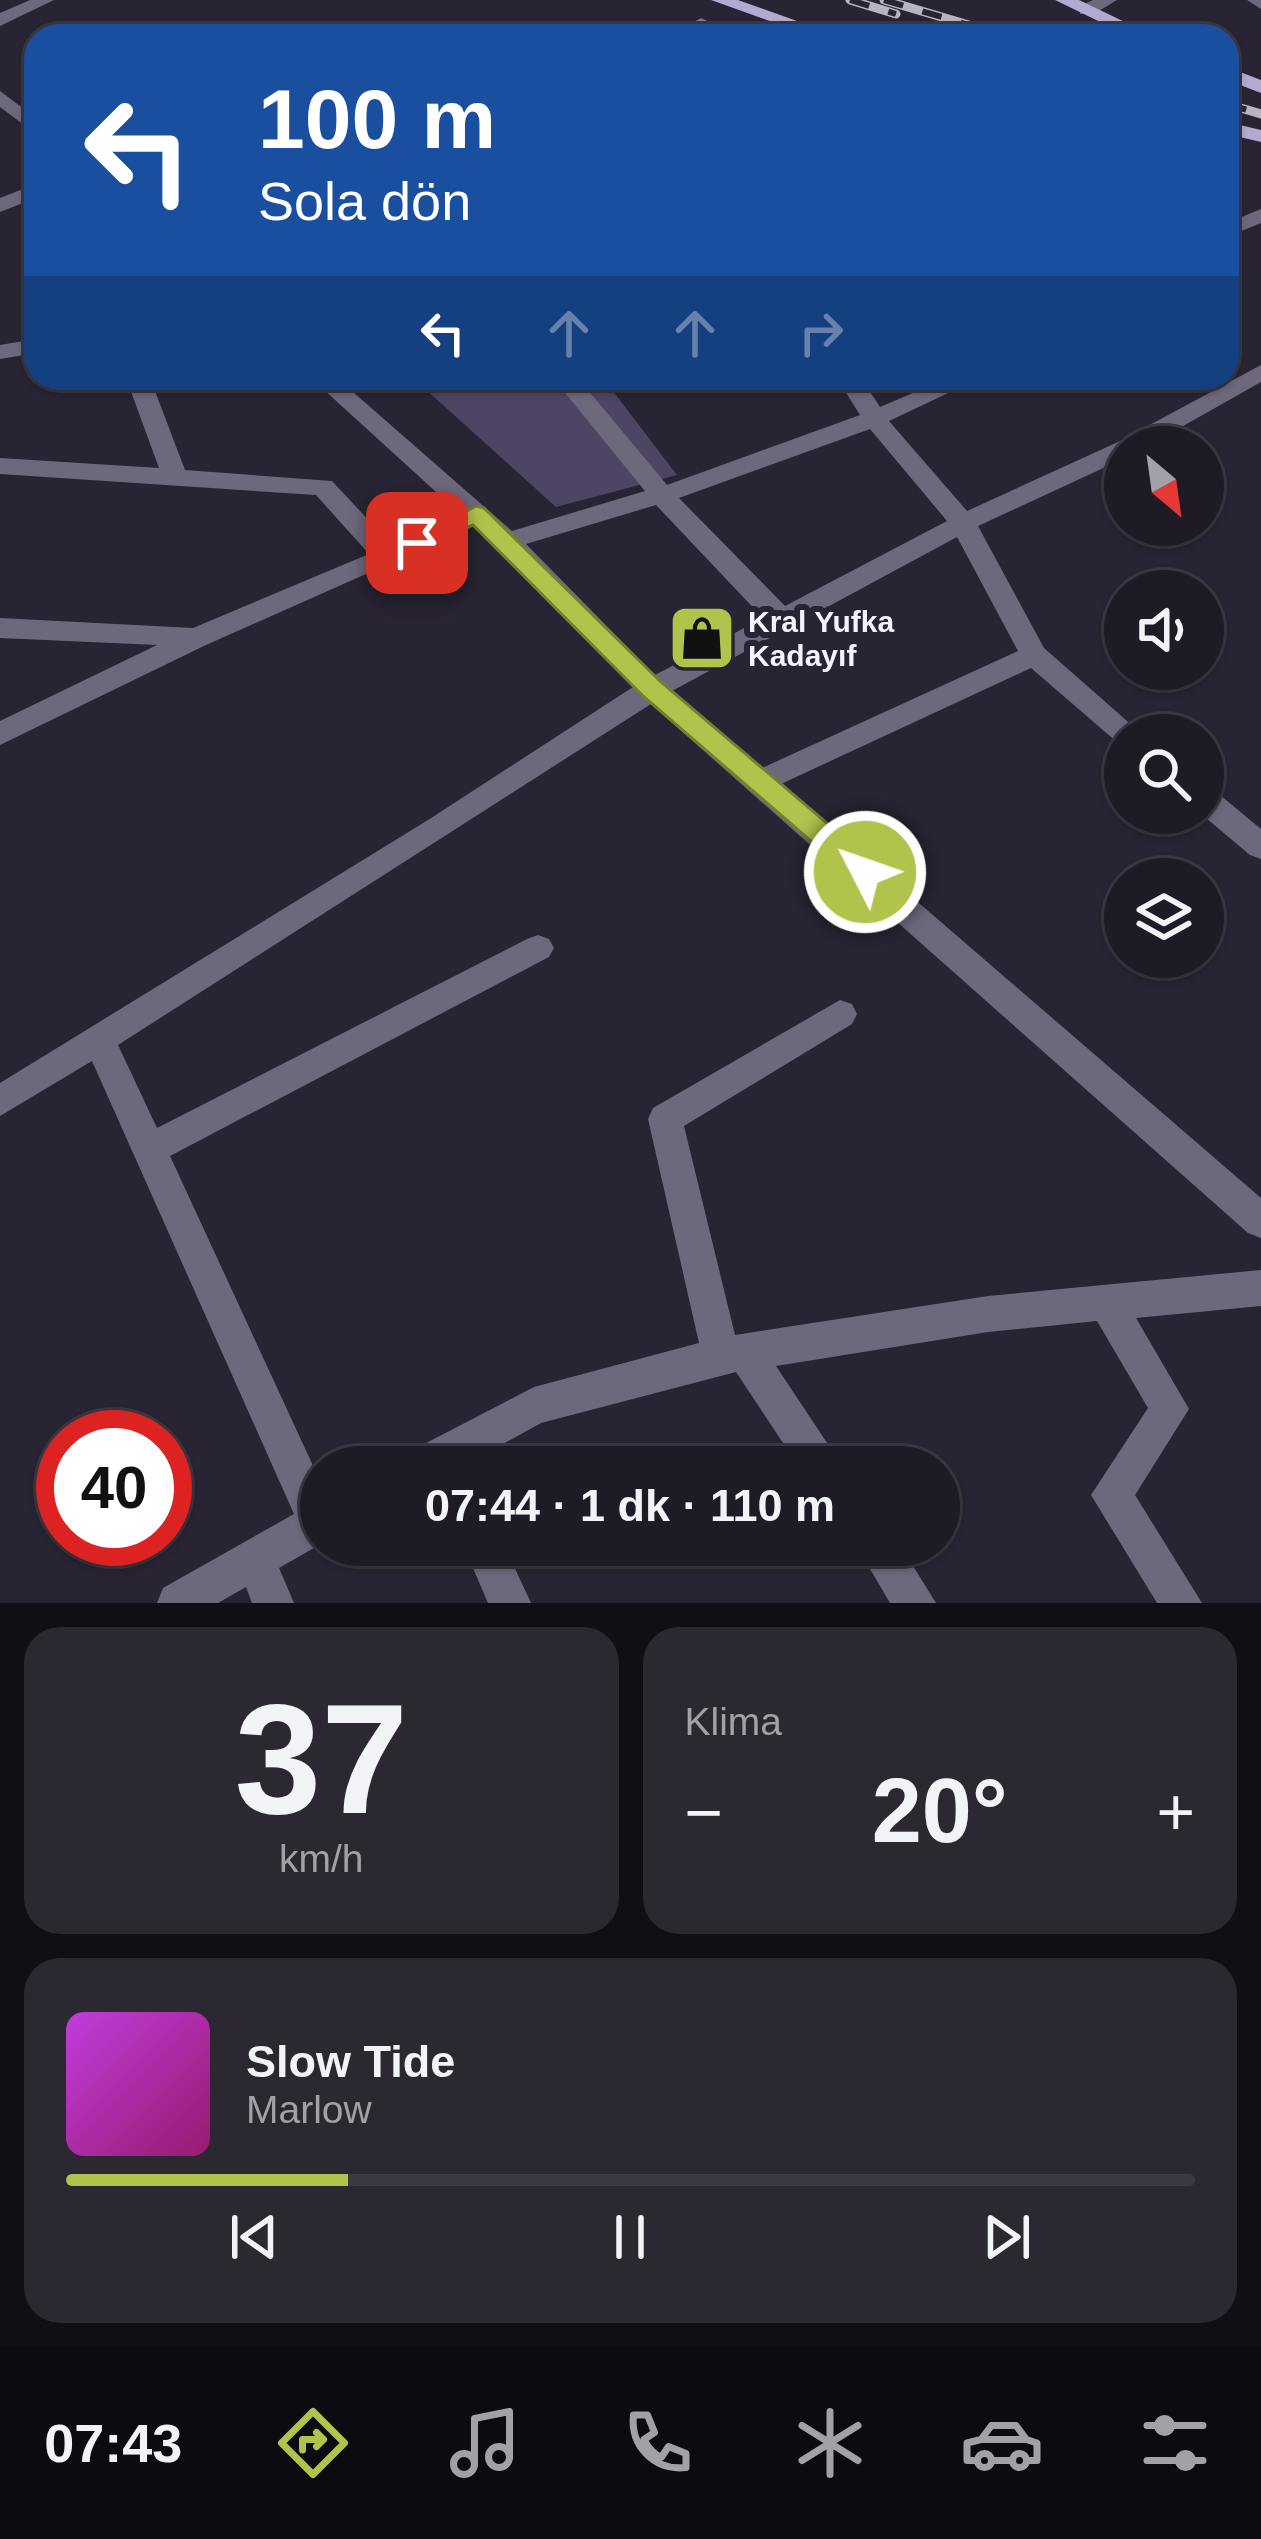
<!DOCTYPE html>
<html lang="tr">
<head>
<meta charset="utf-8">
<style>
	:root { --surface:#1e1b26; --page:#2b2832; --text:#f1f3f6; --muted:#a1a1a7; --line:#3c3943; --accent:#b2c34c }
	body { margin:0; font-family:Helvetica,sans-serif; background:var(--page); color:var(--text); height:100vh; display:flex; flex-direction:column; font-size:45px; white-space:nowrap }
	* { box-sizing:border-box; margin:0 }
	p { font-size:39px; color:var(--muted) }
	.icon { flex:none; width:66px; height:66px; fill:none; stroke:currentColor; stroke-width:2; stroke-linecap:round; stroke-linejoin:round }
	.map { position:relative; height:1603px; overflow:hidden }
	.panel { display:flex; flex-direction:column; gap:24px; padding:24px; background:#100f15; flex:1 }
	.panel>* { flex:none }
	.hud { position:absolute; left:24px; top:24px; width:1215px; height:366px; border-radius:36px; box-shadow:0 3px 9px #0004,0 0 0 3px var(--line); background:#1a4fa0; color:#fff; overflow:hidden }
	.needle { width:78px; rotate:151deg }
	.controls { position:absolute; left:1104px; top:426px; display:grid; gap:24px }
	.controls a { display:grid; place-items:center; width:120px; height:120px; border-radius:50%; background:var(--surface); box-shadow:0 3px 9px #0004,0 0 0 3px var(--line); font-size:60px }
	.speed { position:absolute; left:36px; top:1410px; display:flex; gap:24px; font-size:60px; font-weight:700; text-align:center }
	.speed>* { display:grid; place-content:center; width:156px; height:156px; border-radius:50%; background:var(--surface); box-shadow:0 3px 9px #0004,0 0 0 3px var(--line); line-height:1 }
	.speed .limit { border:18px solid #d22; background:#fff; color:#111 }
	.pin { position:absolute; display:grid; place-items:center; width:102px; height:102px; color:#fff; margin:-51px; border-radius:24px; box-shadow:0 6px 18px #0006 }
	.me { position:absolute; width:132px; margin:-66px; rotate:311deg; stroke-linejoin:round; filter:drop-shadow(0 0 9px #0008) }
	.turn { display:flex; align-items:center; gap:42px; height:252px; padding:0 36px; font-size:54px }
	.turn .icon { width:156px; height:156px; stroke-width:2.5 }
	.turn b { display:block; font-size:84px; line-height:102px }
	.lanes { display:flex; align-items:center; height:114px; padding:0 36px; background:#0003; justify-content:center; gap:60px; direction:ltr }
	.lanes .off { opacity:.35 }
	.big { font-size:90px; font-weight:600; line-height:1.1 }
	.panel .card { flex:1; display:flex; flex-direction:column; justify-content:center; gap:18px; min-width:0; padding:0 42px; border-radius:36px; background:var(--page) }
	.panel .dial { align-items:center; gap:0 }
	.dial b { font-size:156px; line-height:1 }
	.song { display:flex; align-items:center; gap:36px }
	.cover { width:144px; height:144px; border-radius:18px; background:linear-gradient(135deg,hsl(290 70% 55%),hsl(320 70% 35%)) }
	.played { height:12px; border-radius:6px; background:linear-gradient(90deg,var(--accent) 25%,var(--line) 25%) }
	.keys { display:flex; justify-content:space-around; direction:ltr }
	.heat { display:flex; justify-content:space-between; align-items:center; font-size:66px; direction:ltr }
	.panel .tiles { flex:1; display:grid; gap:24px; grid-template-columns:1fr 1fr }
	.card:last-child { grid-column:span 2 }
	.trip { position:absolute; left:300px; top:1446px; width:660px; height:120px; border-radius:60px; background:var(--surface); box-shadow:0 3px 9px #0004,0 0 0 3px var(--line); font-weight:600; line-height:120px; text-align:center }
	.menu { display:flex; height:192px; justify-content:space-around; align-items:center; background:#0c0b0f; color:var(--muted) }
	.menu .icon { width:84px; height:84px }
	.menu .on { color:var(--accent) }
	.menu b { font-size:54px; color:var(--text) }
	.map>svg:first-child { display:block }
	.green { fill:#4d4563 }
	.building { fill:#403c4c; stroke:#7e798c; stroke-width:3 }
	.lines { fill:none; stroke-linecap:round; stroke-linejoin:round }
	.minor { fill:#6d687b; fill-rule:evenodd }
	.major { fill:#b3a9d1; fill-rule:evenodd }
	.rail-casing { stroke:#b8b5c1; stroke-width:9 }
	.rail { stroke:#282433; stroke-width:6; stroke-dasharray:20; stroke-linecap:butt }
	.route { fill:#b2c34c; stroke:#747f31; stroke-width:3 }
	.labels { text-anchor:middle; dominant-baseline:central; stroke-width:12; stroke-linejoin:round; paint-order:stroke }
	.poi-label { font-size:30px; font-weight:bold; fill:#f5f2fd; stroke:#282433; text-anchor:start }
</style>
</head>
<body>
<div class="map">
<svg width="1261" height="1603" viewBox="0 0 1261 1603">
	<rect width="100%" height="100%" fill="#282433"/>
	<path class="green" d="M413 378H603L677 475 556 507Z"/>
	<path class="building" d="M701 20 738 36H669Z"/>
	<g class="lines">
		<path class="minor" d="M30 0H54L0 26V13Z
			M1093 0H1117L1094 14H1080V6Z
			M1247 0H1261V9Z
			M0 91 36 118V134L0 107Z
			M36 184V198L0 212V198Z
			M1261 209V223L1227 237V223Z
			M36 339V353L0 359V345Z
			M1261 365V382L1146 447H1125V458L978 526 1044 648 1143 735H1125V745L1118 743 1031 668 781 784 1261 1198V1238L1248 1233 651 704 118 1045 157 1128 527 939 538 935 549 939 554 948 549 957 170 1156 321 1483V1544L279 1568 294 1603H252L246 1587 218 1603H157L163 1588 294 1514 92 1061 0 1116V1083L428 820 633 687 474 526 206 645 0 745V721L157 645 0 638V618L193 628 369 554 316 495 0 474V458L159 468 126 378H150L185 470 332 481 391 544 458 512 311 378H337L512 531 645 491 553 378H578L667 485 860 415 837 378H861L880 407 948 378H980L889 421 967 511 1118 442ZM870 429 947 521 785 606 679 498ZM656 505 763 618 655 675 526 544ZM957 537 1018 651 762 768 672 691Z
			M1203 787 1214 790 1261 829V859L1250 855 1200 813Z
			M840 1000 852 1004 857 1014 852 1024 684 1126 735 1335 988 1296 1261 1270V1306L1136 1318 1189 1409 1135 1495 1202 1603H1157L1091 1495 1148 1408 1097 1321 988 1332 776 1366 843 1467H799L736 1372 541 1423 461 1467H401L407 1453 534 1387 699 1343 648 1119 653 1108Z
			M463 1545H504L531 1603H488Z
			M856 1545H900L936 1603H890Z"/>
		<path class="major" d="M711 0H738L839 36H811Z
			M1055 0H1079L1154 36H1129Z
			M1227 67 1261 80V93L1227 80Z
			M1227 122 1261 130V142L1227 134Z"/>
		<g class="rail-casing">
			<path id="rail" d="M850 0 896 14
				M884 0 1006 36
				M1227 104 1261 114"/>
		</g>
		<use href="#rail" class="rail"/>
	</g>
	<path class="route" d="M476 506 484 508 661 682 875 864 879 872 875 879H855L643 696 473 525 417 551 405 543Z"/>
	<defs>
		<g id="shop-square" transform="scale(3.45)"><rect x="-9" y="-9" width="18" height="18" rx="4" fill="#b2c34c" stroke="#282433"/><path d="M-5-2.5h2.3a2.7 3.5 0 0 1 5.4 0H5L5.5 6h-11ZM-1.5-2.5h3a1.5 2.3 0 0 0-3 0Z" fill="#111"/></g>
	</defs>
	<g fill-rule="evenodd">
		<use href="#shop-square" x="702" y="638"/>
	</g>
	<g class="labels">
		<g class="poi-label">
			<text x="748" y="621">Kral Yufka<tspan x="748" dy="34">Kadayıf</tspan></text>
		</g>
	</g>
</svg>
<div class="controls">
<a><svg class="needle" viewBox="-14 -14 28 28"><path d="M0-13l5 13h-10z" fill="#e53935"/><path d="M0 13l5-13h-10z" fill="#a1a1a7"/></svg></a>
<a><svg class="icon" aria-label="sound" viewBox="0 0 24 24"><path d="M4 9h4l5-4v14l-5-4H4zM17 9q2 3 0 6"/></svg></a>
<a><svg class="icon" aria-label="search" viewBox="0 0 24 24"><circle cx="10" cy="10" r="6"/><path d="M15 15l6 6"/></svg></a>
<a><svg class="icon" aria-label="layers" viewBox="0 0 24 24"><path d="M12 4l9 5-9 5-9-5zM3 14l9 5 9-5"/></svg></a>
</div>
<div class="speed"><div class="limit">40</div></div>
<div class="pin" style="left:417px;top:543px;background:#d93025"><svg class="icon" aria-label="arrive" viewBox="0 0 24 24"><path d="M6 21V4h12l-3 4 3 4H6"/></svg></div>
<svg class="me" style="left:865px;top:872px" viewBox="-20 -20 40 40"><circle r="17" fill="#b2c34c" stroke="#fff" stroke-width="3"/><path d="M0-11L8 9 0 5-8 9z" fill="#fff"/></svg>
<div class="trip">07:44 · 1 dk · 110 m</div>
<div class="hud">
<div class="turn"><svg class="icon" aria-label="left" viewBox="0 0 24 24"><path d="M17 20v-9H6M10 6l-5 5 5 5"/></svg><div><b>100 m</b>Sola dön</div></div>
<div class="lanes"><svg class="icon" aria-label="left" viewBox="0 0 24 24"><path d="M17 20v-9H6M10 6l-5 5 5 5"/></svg><svg class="icon off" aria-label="ahead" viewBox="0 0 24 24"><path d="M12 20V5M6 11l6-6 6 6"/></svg><svg class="icon off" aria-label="ahead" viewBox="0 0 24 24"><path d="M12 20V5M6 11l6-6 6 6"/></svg><svg class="icon off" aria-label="right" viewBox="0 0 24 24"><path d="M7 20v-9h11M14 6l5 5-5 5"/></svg></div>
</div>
</div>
<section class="panel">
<div class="tiles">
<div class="card dial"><b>37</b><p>km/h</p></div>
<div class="card"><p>Klima</p>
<div class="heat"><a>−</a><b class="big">20°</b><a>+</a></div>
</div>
<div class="card">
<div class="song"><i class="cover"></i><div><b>Slow Tide</b><p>Marlow</p></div></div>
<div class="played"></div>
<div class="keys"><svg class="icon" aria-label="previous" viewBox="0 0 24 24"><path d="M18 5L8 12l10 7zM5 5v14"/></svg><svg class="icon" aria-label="pause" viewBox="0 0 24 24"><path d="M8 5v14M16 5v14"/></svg><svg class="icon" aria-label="next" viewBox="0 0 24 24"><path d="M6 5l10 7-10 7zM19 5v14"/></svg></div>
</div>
</div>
</section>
<nav class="menu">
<b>07:43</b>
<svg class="icon on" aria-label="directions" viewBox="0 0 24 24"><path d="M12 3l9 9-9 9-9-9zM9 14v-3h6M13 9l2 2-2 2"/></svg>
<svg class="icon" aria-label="music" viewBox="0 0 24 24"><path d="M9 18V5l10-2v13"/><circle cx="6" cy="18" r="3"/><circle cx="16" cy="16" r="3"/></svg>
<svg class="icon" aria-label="phone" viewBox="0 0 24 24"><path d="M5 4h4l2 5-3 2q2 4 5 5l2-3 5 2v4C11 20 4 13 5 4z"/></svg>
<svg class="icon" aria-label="climate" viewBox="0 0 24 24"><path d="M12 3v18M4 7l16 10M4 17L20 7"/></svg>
<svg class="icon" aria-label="car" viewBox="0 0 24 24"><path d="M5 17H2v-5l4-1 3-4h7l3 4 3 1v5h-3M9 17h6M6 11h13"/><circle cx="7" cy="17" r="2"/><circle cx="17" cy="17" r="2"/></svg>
<svg class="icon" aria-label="filters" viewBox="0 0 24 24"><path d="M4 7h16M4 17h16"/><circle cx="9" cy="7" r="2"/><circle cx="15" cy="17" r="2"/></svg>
</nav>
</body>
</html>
